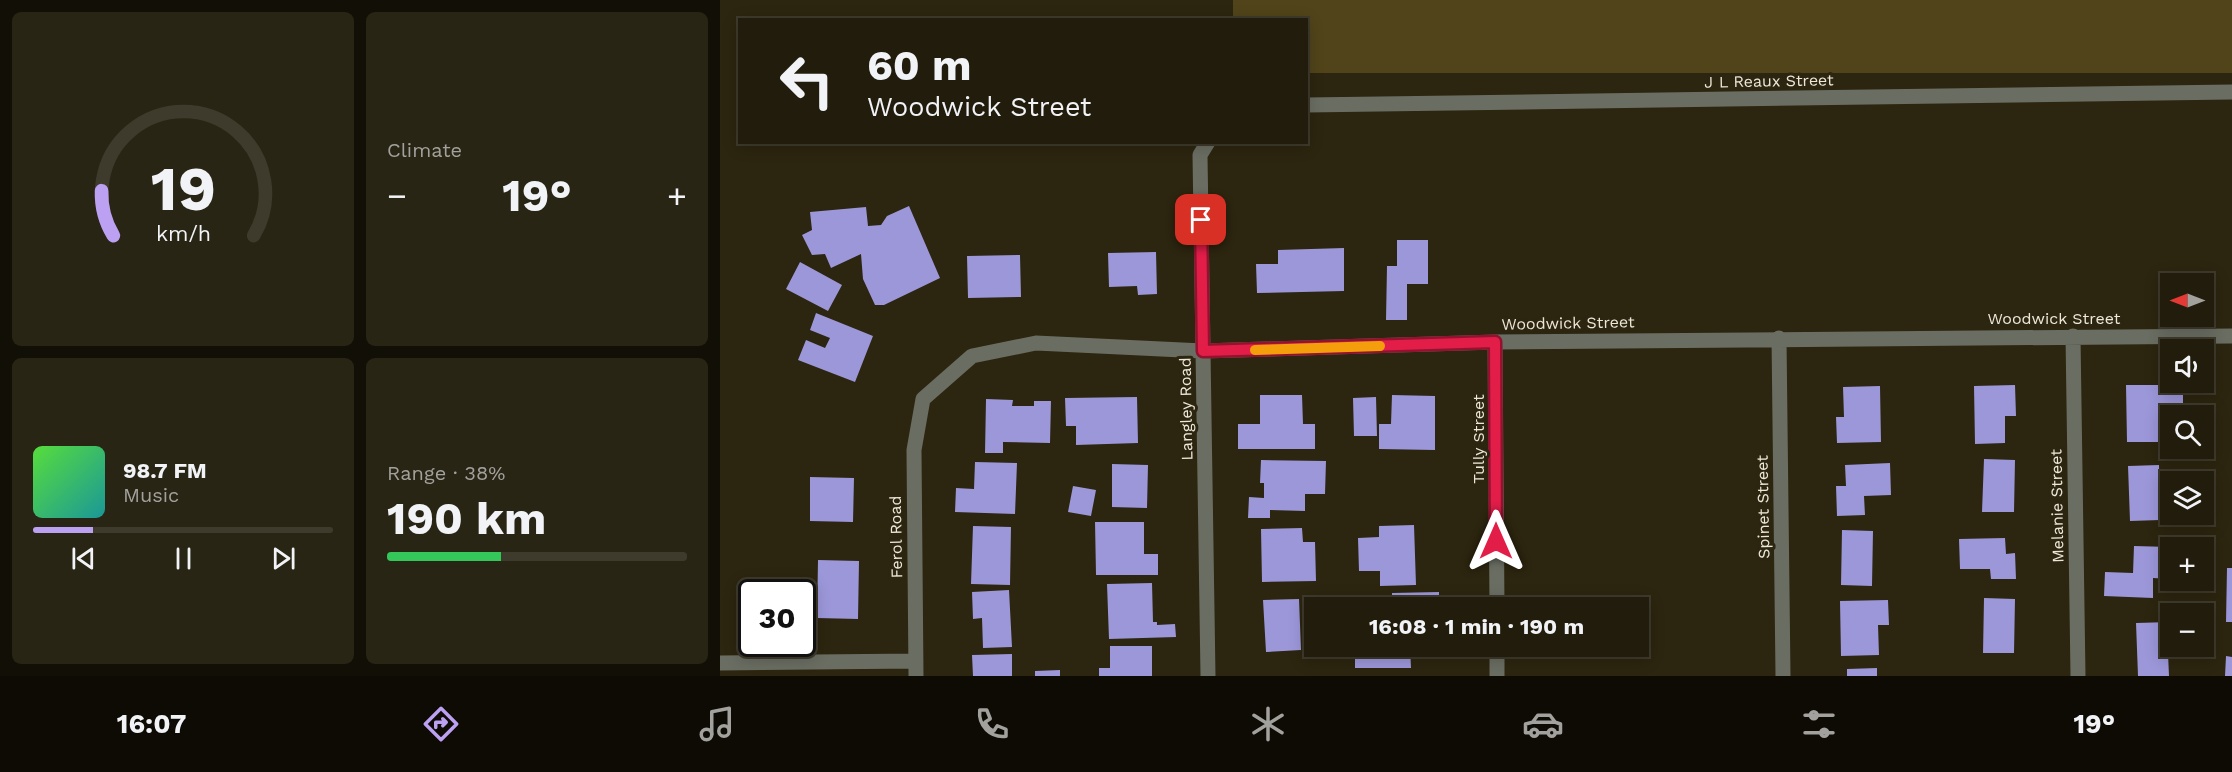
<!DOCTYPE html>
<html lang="en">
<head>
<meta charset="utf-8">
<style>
	:root { --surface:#211c0b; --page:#292514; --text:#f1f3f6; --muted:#a2a19d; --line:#3e3a2c; --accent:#bca0f2 }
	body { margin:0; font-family:"Work Sans",sans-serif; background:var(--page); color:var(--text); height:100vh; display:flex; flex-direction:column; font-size:22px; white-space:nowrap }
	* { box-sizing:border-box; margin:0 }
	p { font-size:20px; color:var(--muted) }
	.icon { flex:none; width:33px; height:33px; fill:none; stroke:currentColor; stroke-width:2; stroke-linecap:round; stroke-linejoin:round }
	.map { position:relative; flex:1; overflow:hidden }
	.drawer { display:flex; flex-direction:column; gap:12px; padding:12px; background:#120f06; width:720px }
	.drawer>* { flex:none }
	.top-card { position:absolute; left:18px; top:18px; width:570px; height:126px; border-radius:0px; box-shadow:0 3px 15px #0003,0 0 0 2px var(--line); background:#211c0b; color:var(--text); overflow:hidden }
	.needle { width:39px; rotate:270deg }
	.fabs { position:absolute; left:1440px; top:273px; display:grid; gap:12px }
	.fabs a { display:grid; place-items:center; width:54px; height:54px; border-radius:0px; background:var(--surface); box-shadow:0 3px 15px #0003,0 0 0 2px var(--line); font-size:30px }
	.speed { position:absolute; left:18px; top:579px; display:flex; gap:12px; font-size:30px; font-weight:700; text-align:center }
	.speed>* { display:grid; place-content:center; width:78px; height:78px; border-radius:50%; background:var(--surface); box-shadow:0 3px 15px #0003,0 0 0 2px var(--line); line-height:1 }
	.speed .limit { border:3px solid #111; border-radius:9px; background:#fff; color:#111 }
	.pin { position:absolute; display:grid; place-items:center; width:51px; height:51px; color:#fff; margin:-26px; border-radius:12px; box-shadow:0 3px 9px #0006 }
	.me { position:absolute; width:66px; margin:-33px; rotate:0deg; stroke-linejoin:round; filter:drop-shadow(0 0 4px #0008) }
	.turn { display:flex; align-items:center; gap:21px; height:126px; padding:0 30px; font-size:27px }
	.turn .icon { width:78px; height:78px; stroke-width:2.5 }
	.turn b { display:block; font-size:42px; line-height:51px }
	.big { font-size:45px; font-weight:700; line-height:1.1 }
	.drawer .card { flex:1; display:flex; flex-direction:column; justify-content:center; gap:9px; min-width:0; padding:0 21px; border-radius:9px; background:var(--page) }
	.drawer .dial { align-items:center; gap:0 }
	.dial svg { height:156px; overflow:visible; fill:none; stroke:var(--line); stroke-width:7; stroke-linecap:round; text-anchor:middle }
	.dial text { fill:var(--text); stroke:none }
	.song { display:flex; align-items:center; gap:18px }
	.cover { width:72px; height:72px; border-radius:9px; background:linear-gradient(135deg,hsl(110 70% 55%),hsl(180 70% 35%)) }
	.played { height:6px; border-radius:3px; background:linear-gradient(90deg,var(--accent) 20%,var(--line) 20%) }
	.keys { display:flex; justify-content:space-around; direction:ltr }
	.heat { display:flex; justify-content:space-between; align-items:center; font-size:33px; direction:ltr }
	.charge { height:9px; border-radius:4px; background:linear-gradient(90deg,#34c759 38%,var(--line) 0) }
	.drawer .tiles { flex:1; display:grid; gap:12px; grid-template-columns:repeat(2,1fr) }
	.trip { position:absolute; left:584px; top:597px; width:345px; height:60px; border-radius:0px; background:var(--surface); box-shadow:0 3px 15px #0003,0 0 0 2px var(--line); font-weight:700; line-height:60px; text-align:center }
	.dock { display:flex; height:96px; justify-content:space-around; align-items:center; background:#0d0b04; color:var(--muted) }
	.dock .icon { width:42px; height:42px }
	.dock .active { color:var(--accent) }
	.dock b { font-size:27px; color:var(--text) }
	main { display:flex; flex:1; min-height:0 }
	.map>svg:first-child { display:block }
	.green { fill:#51441a }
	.building { fill:#9c97d9 }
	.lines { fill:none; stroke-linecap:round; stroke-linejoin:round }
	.minor { stroke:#6a6d62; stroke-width:15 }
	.route-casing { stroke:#92132f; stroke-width:15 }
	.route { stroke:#e11d48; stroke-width:10 }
	.slow { stroke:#f59e0b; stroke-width:10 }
	.labels { text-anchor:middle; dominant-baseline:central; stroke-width:6; stroke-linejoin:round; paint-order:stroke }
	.street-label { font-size:16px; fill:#ece7d9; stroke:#2c250f }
</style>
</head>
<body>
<main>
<section class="drawer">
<div class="tiles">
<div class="card dial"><svg viewBox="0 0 100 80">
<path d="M14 69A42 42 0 1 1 86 69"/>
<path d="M14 69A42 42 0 0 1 8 46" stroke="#bca0f2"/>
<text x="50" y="56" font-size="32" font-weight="700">19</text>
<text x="50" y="72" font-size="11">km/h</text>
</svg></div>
<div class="card"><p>Climate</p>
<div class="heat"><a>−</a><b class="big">19°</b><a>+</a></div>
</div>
<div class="card">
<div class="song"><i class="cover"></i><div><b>98.7 FM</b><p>Music</p></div></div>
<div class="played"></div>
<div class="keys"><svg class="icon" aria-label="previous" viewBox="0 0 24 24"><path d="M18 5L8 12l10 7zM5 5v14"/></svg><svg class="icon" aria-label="pause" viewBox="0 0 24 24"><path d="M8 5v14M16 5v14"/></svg><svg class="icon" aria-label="next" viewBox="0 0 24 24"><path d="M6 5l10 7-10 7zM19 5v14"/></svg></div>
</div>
<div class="card"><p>Range · 38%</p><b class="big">190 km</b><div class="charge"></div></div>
</div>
</section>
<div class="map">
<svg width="1512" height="676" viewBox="0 0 1512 676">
	<rect width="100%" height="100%" fill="#2c250f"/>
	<path class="green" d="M513 0H1512V73H587L586 20 513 19Z"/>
	<path class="building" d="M189 206 220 278 164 305H155L143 279 141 254 111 268 105 254 92 255 82 235 92 230 90 212 146 207 148 226 161 225 167 216Z
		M677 240H708V284H687V320H666L667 266H677Z
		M624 248V291L537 293 536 264H558V250Z
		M436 252 437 294 418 295 417 286 389 287 388 253Z
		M300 255 301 297 248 298 247 256Z
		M80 262 122 285 108 311 66 289Z
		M96 313 153 336 135 382 78 360 86 340 105 348 110 338 90 330Z
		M1295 385 1296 416H1285V443L1255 444 1254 386Z
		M1406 385H1463V410H1442V442H1407Z
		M1160 386 1161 442 1117 443 1116 417H1124L1123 387Z
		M540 395H582L583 424H595V449H518V424H540Z
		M672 395 715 396V450L659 449V424H671Z
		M417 397 418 443 356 445V426H346L345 398Z
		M656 397 657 436H634L633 398Z
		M266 399 293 400 292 406H314V401H331L330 443 283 442V453H265Z
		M1264 459 1295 460 1294 512H1262Z
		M541 460 606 461 605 494H585V511L550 510V518H528L529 497 544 498V483H540Z
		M255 462 297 463 295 514 235 512 236 488 254 489Z
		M1170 463 1171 495 1144 496 1145 515 1117 516 1116 486H1126L1125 465Z
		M392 464 428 465 427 508 392 507Z
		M1439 465 1440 520 1410 521 1408 466Z
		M90 477 134 478 133 522 90 521Z
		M353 486 376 490 371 516 348 512Z
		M375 522H424V554H438V575H376Z
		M694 525 696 585 660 586V571H639L638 538 659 537V526Z
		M253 526 291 527 290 585 251 584Z
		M582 528 583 542H595L596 581 542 582 541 529Z
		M1122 530 1153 531 1152 586 1121 585Z
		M1285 538 1286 554 1295 553 1296 579H1271L1270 569H1240L1239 539Z
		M1414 546 1450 547V579L1433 578V598L1384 596 1385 572 1413 573Z
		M98 560 139 561 138 619 97 618Z
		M1507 568H1512V622H1506Z
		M432 583 433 622H437V625L455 624 456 637 389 639 387 584Z
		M289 590 292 647 263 648 262 618 253 619 252 592Z
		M719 592V608H672V593Z
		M1264 598 1295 599 1294 653H1263Z
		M579 599 581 650 546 652 543 600Z
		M1168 600 1169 625H1158L1159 655 1121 656 1120 601Z
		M1450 622V646H1463V652L1448 653 1449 676H1418L1416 623Z
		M390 646H432V676H379V668H390Z
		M598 646H627V655L599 656Z
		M635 646H690L691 668H635Z
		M292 654V676H253L252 655Z
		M1506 656 1512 657V676H1505Z
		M1157 668V676H1127V669Z
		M340 670V676H315V671Z"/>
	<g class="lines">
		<path class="minor" d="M586 105 1512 92
			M488 142 480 155 488 676
			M1353 336 1358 676
			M1059 338 1063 676
			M775 342 777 608
			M777 646V676
			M0 663 196 661
			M196 676 194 450 203 399 252 356 316 343 483 351 775 342 1512 336"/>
	</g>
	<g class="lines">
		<g class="route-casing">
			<path id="route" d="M481 220 483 351 775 342 776 541"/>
		</g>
		<use href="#route" class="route"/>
		<path class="slow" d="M535 350 660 346"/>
	</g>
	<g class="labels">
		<g class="street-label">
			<text transform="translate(1049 81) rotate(-1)">J L Reaux Street</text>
			<text x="1334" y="318">Woodwick Street</text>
			<text transform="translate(848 323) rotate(-1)">Woodwick Street</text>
			<text transform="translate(466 409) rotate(-91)">Langley Road</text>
			<text transform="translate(758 439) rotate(-90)">Tully Street</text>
			<text transform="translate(1337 506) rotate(-91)">Melanie Street</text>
			<text transform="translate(1043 507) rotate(-91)">Spinet Street</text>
			<text transform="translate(176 537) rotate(-91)">Ferol Road</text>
		</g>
	</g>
</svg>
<div class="fabs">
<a><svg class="needle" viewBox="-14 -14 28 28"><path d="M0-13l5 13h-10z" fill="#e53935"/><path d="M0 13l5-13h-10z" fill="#a2a19d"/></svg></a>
<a><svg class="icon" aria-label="sound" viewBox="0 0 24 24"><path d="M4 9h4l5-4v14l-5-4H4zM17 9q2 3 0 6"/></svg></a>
<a><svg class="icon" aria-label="search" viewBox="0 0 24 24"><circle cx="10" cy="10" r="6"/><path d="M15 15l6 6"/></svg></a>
<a><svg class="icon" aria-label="layers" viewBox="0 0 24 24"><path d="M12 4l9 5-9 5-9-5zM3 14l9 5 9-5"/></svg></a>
<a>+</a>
<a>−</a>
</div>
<div class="speed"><div class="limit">30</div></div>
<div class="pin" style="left:481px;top:220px;background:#d93025"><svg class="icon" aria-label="arrive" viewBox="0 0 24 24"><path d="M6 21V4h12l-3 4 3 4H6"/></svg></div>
<svg class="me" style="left:776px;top:541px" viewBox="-20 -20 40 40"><path d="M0-17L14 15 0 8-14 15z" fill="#e11d48" stroke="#fff" stroke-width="4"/></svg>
<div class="trip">16:08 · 1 min · 190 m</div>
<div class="top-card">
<div class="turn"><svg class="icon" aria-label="left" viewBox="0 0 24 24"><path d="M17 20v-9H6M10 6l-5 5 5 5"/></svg><div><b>60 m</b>Woodwick Street</div></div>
</div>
</div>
</main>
<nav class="dock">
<b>16:07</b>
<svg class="icon active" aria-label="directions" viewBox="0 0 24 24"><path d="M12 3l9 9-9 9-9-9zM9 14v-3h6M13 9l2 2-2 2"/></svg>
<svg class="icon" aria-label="music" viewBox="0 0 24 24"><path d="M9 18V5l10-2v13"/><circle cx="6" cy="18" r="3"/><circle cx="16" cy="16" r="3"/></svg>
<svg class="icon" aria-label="phone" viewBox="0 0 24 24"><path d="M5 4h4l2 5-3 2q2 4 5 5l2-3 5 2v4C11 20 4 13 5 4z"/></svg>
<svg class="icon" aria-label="climate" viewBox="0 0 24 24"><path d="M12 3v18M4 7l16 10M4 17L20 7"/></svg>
<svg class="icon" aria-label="car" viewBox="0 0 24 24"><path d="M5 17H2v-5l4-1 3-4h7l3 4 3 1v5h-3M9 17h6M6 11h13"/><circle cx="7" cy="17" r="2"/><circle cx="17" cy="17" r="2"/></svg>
<svg class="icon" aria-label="filters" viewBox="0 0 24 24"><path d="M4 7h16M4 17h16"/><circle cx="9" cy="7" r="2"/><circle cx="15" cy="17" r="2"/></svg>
<b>19°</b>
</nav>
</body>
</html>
